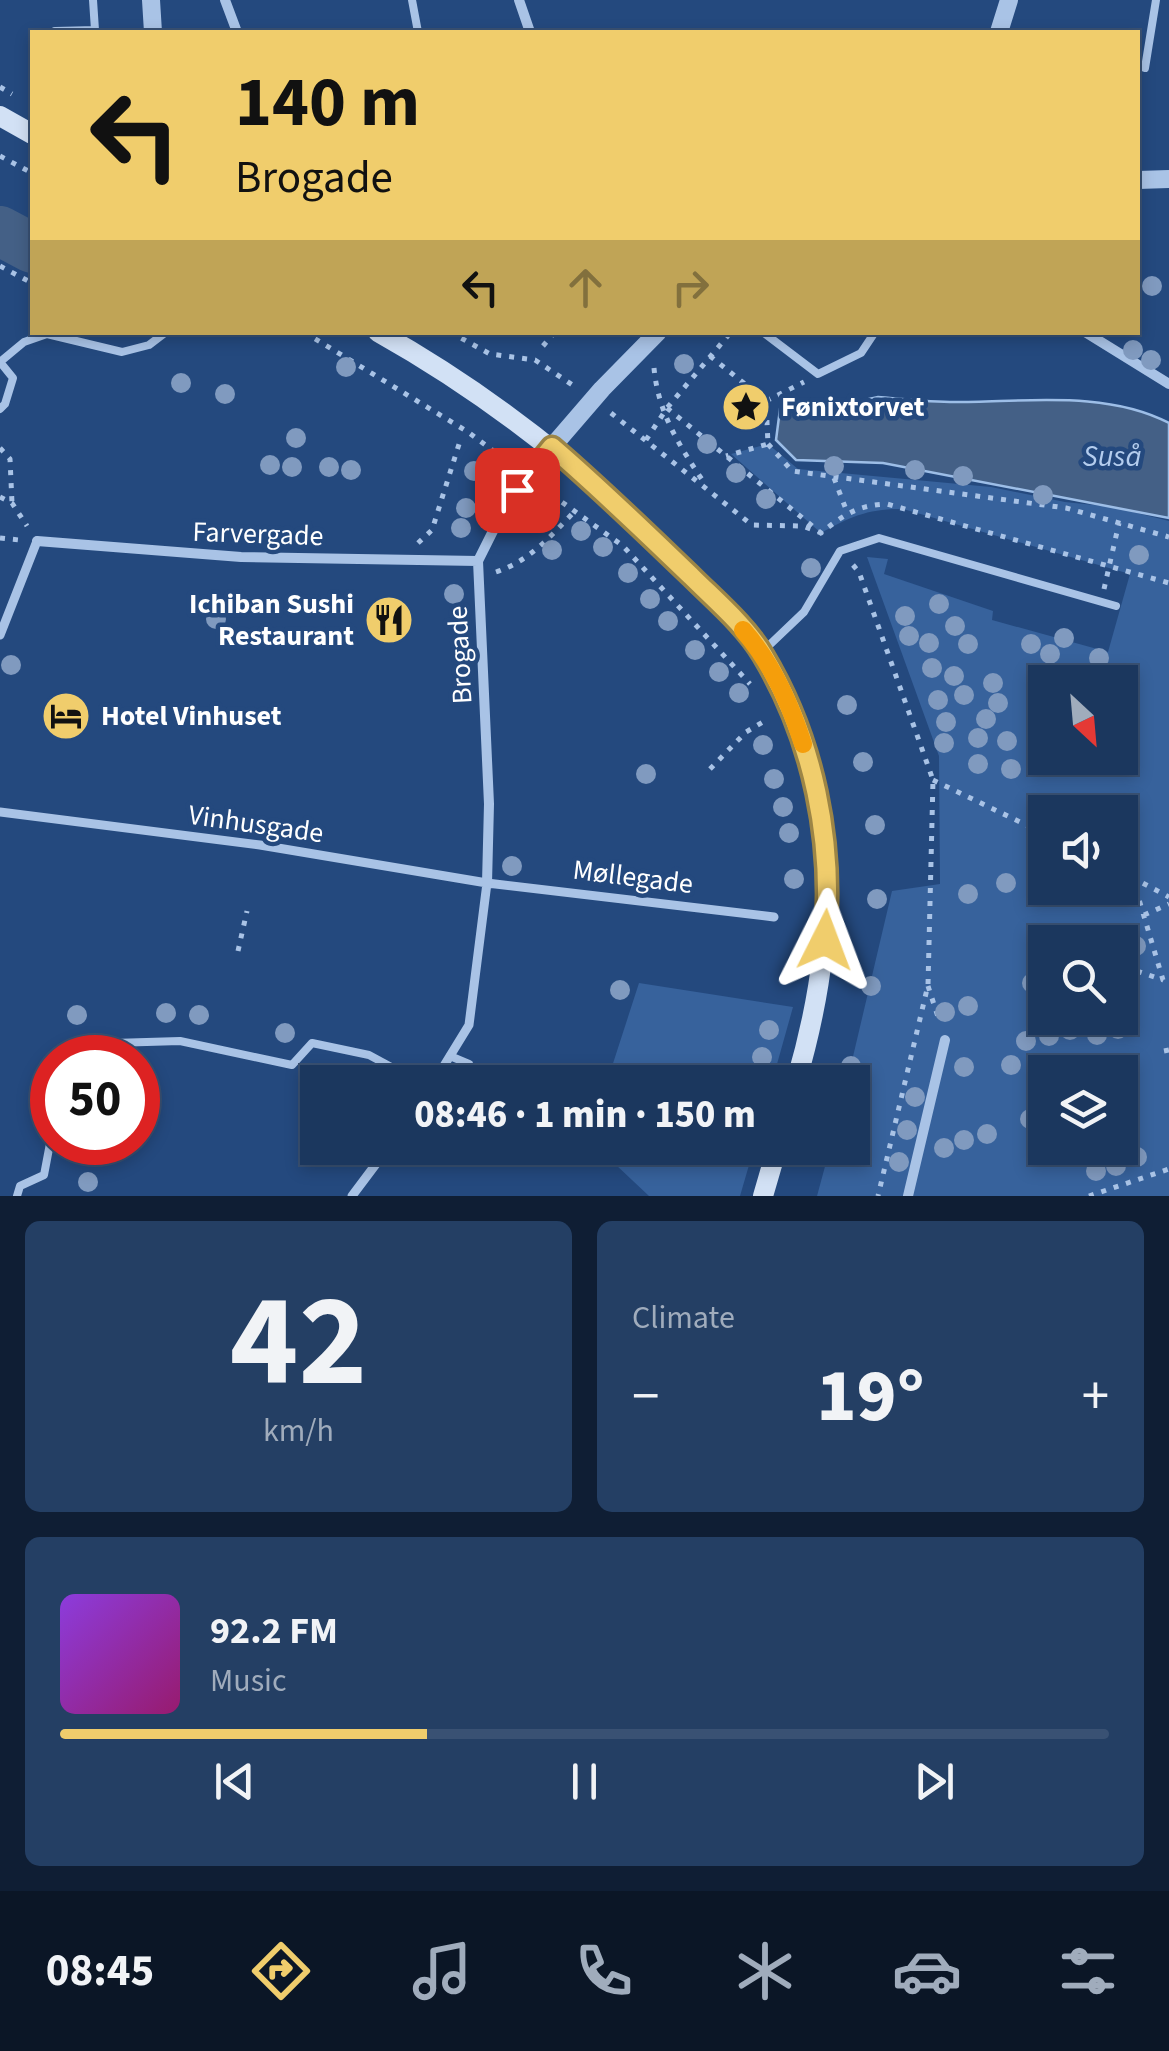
<!DOCTYPE html>
<html lang="en">
<head>
<meta charset="utf-8">
<style>
	:root { --surface:#1b375e; --page:#243f64; --text:#f1f3f6; --muted:#a0acbc; --line:#395173; --accent:#f0cd6c }
	body { margin:0; font-family:"Source Sans 3",sans-serif; background:var(--page); color:var(--text); height:100vh; display:flex; flex-direction:column; font-size:38px; white-space:nowrap }
	* { box-sizing:border-box; margin:0 }
	p { font-size:32px; color:var(--muted) }
	.icon { flex:none; width:55px; height:55px; fill:none; stroke:currentColor; stroke-width:2; stroke-linecap:round; stroke-linejoin:round }
	.map { position:relative; height:1196px; overflow:hidden }
	.panel { display:flex; flex-direction:column; gap:25px; padding:25px; background:#0f1e34; flex:1 }
	.panel>* { flex:none }
	.guide { position:absolute; left:30px; top:30px; width:1110px; height:305px; border-radius:0px; box-shadow:0 5px 15px #0003,0 0 0 2px var(--line); background:#f0cd6c; color:#111; overflow:hidden }
	.needle { width:65px; rotate:154deg }
	.buttons { position:absolute; left:1028px; top:665px; display:grid; gap:20px }
	.buttons a { display:grid; place-items:center; width:110px; height:110px; border-radius:0px; background:var(--surface); box-shadow:0 5px 15px #0003,0 0 0 2px var(--line); font-size:50px }
	.speed { position:absolute; left:30px; top:1035px; display:flex; gap:20px; font-size:50px; font-weight:700; text-align:center }
	.speed>* { display:grid; place-content:center; width:130px; height:130px; border-radius:50%; background:var(--surface); box-shadow:0 5px 15px #0003,0 0 0 2px var(--line); line-height:1 }
	.speed .limit { border:15px solid #d22; background:#fff; color:#111 }
	.pin { position:absolute; display:grid; place-items:center; width:85px; height:85px; color:#fff; margin:-42px; border-radius:20px; box-shadow:0 5px 15px #0006 }
	.me { position:absolute; width:110px; margin:-55px; rotate:3deg; stroke-linejoin:round; filter:drop-shadow(0 0 8px #0008) }
	.turn { display:flex; align-items:center; gap:35px; height:210px; padding:0 40px; font-size:45px }
	.turn .icon { width:130px; height:130px; stroke-width:2.5 }
	.turn b { display:block; font-size:70px; line-height:85px }
	.lanes { display:flex; align-items:center; height:95px; padding:0 40px; background:#0003; justify-content:center; gap:50px; direction:ltr }
	.lanes .off { opacity:.35 }
	.big { font-size:75px; font-weight:800; line-height:1.1 }
	.panel .card { flex:1; display:flex; flex-direction:column; justify-content:center; gap:15px; min-width:0; padding:0 35px; border-radius:15px; background:var(--page) }
	.panel .dial { align-items:center; gap:0 }
	.dial b { font-size:130px; line-height:1 }
	.song { display:flex; align-items:center; gap:30px }
	.cover { width:120px; height:120px; border-radius:15px; background:linear-gradient(135deg,hsl(270 70% 55%),hsl(320 70% 35%)) }
	.played { height:10px; border-radius:5px; background:linear-gradient(90deg,var(--accent) 35%,var(--line) 35%) }
	.keys { display:flex; justify-content:space-around; direction:ltr }
	.heat { display:flex; justify-content:space-between; align-items:center; font-size:55px; direction:ltr }
	.panel .tiles { flex:1; display:grid; gap:25px; grid-template-columns:1fr 1fr }
	.card:last-child { grid-column:span 2 }
	.trip { position:absolute; left:300px; top:1065px; width:570px; height:100px; border-radius:0px; background:var(--surface); box-shadow:0 5px 15px #0003,0 0 0 2px var(--line); font-weight:800; line-height:100px; text-align:center }
	.tabs { display:flex; height:160px; justify-content:space-around; align-items:center; background:#0b1626; color:var(--muted) }
	.tabs .icon { width:70px; height:70px }
	.tabs .on { color:var(--accent) }
	.tabs b { font-size:45px; color:var(--text) }
	.map>svg:first-child { display:block }
	.green { fill:#37629c; fill-rule:evenodd }
	.water { fill:#446086; stroke:#9dbee7; stroke-width:2.5 }
	.lines { fill:none; stroke-linecap:round; stroke-linejoin:round }
	.river { stroke:#446086; stroke-width:50 }
	.path { stroke:#a9c3e6; stroke-width:5; stroke-dasharray:5 8; stroke-linecap:butt }
	.service { stroke:#a9c3e6; stroke-width:8 }
	.pedestrian { stroke:#a9c3e6; stroke-width:9 }
	.minor { stroke:#a9c3e6; stroke-width:10 }
	.tertiary { stroke:#a9c3e6; stroke-width:18 }
	.secondary { stroke:#d2e1f5; stroke-width:20 }
	.tree { fill:#809abf }
	.route-casing { stroke:#9c8546; stroke-width:25 }
	.route { stroke:#f0cd6c; stroke-width:18 }
	.slow { stroke:#f59e0b; stroke-width:18 }
	.labels { text-anchor:middle; dominant-baseline:central; stroke-width:9; stroke-linejoin:round; paint-order:stroke }
	.poi-label { font-size:28px; font-weight:bold; fill:#fff; stroke:#24497e; text-anchor:start }
	.street-label { font-size:28px; fill:#fff; stroke:#24497e }
	.water-label { font-size:30px; font-style:italic; fill:#b4cdee; stroke:#24497e }
</style>
</head>
<body>
<div class="map">
<svg width="1169" height="1196" viewBox="0 0 1169 1196">
	<rect width="100%" height="100%" fill="#24497e"/>
	<path class="green" d="M768 444 798 469 991 487 1065 502 1113 507 1169 521V1196H817L830 1148H852V1082H847L892 891 940 884 939 756 867 557 888 559 884 574 993 611 992 620 1108 652 1130 574 903 509C870 508 849 517 821 533L731 454ZM1045 682H1120V758H1045ZM1045 812H1120V888H1045ZM1045 942H1120V1018H1045ZM1045 1072H1120V1148H1045Z
		M639 983 793 1007 772 1082H607Z
		M598 1148H754L740 1196H649Z"/>
	<path class="water" d="M878 397C903 399 930 402 955 402 1025 402 1106 390 1169 423V518L883 463 796 460 776 440 780 409 813 411Z"/>
	<g class="lines">
		<path class="river" d="M0 231 32 248"/>
		<path class="path" d="M0 87 12 94
			M0 156 32 173
			M0 266 32 283
			M304 332 468 432 512 465
			M450 332 490 354 535 360 574 386
			M543 346 555 332
			M710 356 766 401 768 444 726 456
			M654 368C658 413 680 447 705 484
			M766 401 804 382
			M667 408 821 533C843 515 858 505 887 504L1169 583
			M611 413 752 525 803 526 821 533 828 539
			M646 440 667 408 731 332
			M768 444 792 471 1066 508 1169 537
			M0 448 10 459 12 503
			M834 478 847 512
			M541 487 623 546 750 684
			M0 497 12 503 27 526
			M0 538 19 540
			M418 543 432 530 460 441
			M853 565 859 572 933 780 928 985 878 1196
			M496 572C529 561 549 538 572 514
			M1104 589 1119 523
			M710 769 746 732 763 722
			M933 780 1045 834
			M1120 871 1169 897
			M1132 876 1163 980 1169 983
			M1144 915 1169 904
			M238 951 247 911
			M1137 971 1163 980
			M928 986 940 1023
			M1164 1051 1169 1050
			M1089 1196 1169 1169"/>
		<path class="service" d="M93 0 95 30
			M412 0 418 32
			M55 31 95 30
			M1145 68 1156 0
			M764 333 818 374 861 353 875 332
			M0 362 24 342 47 334 122 352 149 345 166 332
			M0 362 13 378 5 404 0 409
			M763 651 804 612 840 551 879 538 1116 606
			M450 1056 469 1064
			M69 1058 79 1044 180 1041 292 1065 312 1043 369 1055 419 1082
			M17 1196 20 1186 44 1175 52 1133"/>
		<path class="pedestrian" d="M0 635 37 541
			M0 812 260 845 487 883 774 917
			M434 1082 469 1025 487 883
			M352 1196 388 1148"/>
		<path class="minor" d="M225 0 237 32
			M519 0 530 32
			M1085 332 1169 384
			M37 541 241 557 478 561
			M487 883 489 804 478 561 509 499 551 448
			M908 1196 945 1040"/>
		<path class="tertiary" d="M151 0 153 32
			M999 32 1009 0
			M1138 180 1169 179
			M552 447 602 389 658 332"/>
		<path class="secondary" d="M0 116 32 134
			M378 332C478 388 568 457 650 536 687 573 730 608 761 651 770 665 777 683 784 698 844 820 833 956 796 1082
			M763 1196 777 1148"/>
	</g>
	<g class="tree">
		<circle cx="1152" cy="286" r="10"/>
		<circle cx="1133" cy="350" r="10"/>
		<circle cx="1151" cy="360" r="10"/>
		<circle cx="684" cy="364" r="10"/>
		<circle cx="346" cy="367" r="10"/>
		<circle cx="181" cy="383" r="10"/>
		<circle cx="225" cy="394" r="10"/>
		<circle cx="296" cy="438" r="10"/>
		<circle cx="707" cy="444" r="10"/>
		<circle cx="270" cy="465" r="10"/>
		<circle cx="834" cy="466" r="10"/>
		<circle cx="292" cy="467" r="10"/>
		<circle cx="329" cy="467" r="10"/>
		<circle cx="351" cy="470" r="10"/>
		<circle cx="915" cy="470" r="10"/>
		<circle cx="474" cy="471" r="10"/>
		<circle cx="736" cy="473" r="10"/>
		<circle cx="963" cy="476" r="10"/>
		<circle cx="1043" cy="495" r="10"/>
		<circle cx="766" cy="499" r="10"/>
		<circle cx="466" cy="508" r="10"/>
		<circle cx="461" cy="528" r="10"/>
		<circle cx="581" cy="531" r="10"/>
		<circle cx="603" cy="547" r="10"/>
		<circle cx="552" cy="550" r="10"/>
		<circle cx="1139" cy="555" r="10"/>
		<circle cx="811" cy="568" r="10"/>
		<circle cx="628" cy="573" r="10"/>
		<circle cx="454" cy="594" r="10"/>
		<circle cx="650" cy="599" r="10"/>
		<circle cx="939" cy="604" r="10"/>
		<circle cx="905" cy="616" r="10"/>
		<circle cx="216" cy="619" r="10"/>
		<circle cx="668" cy="621" r="10"/>
		<circle cx="955" cy="626" r="10"/>
		<circle cx="909" cy="636" r="10"/>
		<circle cx="1064" cy="638" r="10"/>
		<circle cx="929" cy="643" r="10"/>
		<circle cx="968" cy="644" r="10"/>
		<circle cx="1031" cy="644" r="10"/>
		<circle cx="695" cy="650" r="10"/>
		<circle cx="1050" cy="654" r="10"/>
		<circle cx="1099" cy="658" r="10"/>
		<circle cx="11" cy="665" r="10"/>
		<circle cx="932" cy="668" r="10"/>
		<circle cx="719" cy="672" r="10"/>
		<circle cx="954" cy="676" r="10"/>
		<circle cx="993" cy="683" r="10"/>
		<circle cx="739" cy="693" r="10"/>
		<circle cx="964" cy="695" r="10"/>
		<circle cx="938" cy="700" r="10"/>
		<circle cx="998" cy="703" r="10"/>
		<circle cx="847" cy="705" r="10"/>
		<circle cx="986" cy="719" r="10"/>
		<circle cx="946" cy="722" r="10"/>
		<circle cx="978" cy="738" r="10"/>
		<circle cx="1007" cy="741" r="10"/>
		<circle cx="944" cy="743" r="10"/>
		<circle cx="763" cy="745" r="10"/>
		<circle cx="863" cy="762" r="10"/>
		<circle cx="978" cy="764" r="10"/>
		<circle cx="1011" cy="769" r="10"/>
		<circle cx="646" cy="774" r="10"/>
		<circle cx="774" cy="779" r="10"/>
		<circle cx="783" cy="807" r="10"/>
		<circle cx="875" cy="825" r="10"/>
		<circle cx="789" cy="833" r="10"/>
		<circle cx="512" cy="866" r="10"/>
		<circle cx="794" cy="879" r="10"/>
		<circle cx="1006" cy="883" r="10"/>
		<circle cx="968" cy="894" r="10"/>
		<circle cx="877" cy="899" r="10"/>
		<circle cx="1136" cy="946" r="10"/>
		<circle cx="1032" cy="983" r="10"/>
		<circle cx="871" cy="986" r="10"/>
		<circle cx="620" cy="990" r="10"/>
		<circle cx="968" cy="1006" r="10"/>
		<circle cx="945" cy="1012" r="10"/>
		<circle cx="166" cy="1013" r="10"/>
		<circle cx="77" cy="1015" r="10"/>
		<circle cx="199" cy="1015" r="10"/>
		<circle cx="1118" cy="1029" r="10"/>
		<circle cx="769" cy="1030" r="10"/>
		<circle cx="1070" cy="1030" r="10"/>
		<circle cx="285" cy="1033" r="10"/>
		<circle cx="1097" cy="1035" r="10"/>
		<circle cx="1049" cy="1036" r="10"/>
		<circle cx="1026" cy="1041" r="10"/>
		<circle cx="762" cy="1057" r="10"/>
		<circle cx="1011" cy="1065" r="10"/>
		<circle cx="851" cy="1066" r="10"/>
		<circle cx="964" cy="1067" r="10"/>
		<circle cx="915" cy="1097" r="10"/>
		<circle cx="1030" cy="1119" r="10"/>
		<circle cx="907" cy="1130" r="10"/>
		<circle cx="987" cy="1134" r="10"/>
		<circle cx="964" cy="1140" r="10"/>
		<circle cx="944" cy="1148" r="10"/>
		<circle cx="1137" cy="1157" r="10"/>
		<circle cx="899" cy="1162" r="10"/>
		<circle cx="1116" cy="1166" r="10"/>
		<circle cx="1096" cy="1171" r="10"/>
		<circle cx="88" cy="1182" r="10"/>
	</g>
	<g class="lines">
		<g class="route-casing">
			<path id="route" d="M517 490 552 447C600 488 645 532 691 576 715 600 746 626 763 655 814 740 834 842 825 940"/>
		</g>
		<use href="#route" class="route"/>
		<path class="slow" d="M743 630C771 662 790 703 803 744"/>
	</g>
	<defs>
		<g id="sight-disc" transform="scale(2.5)"><circle r="9.5" fill="#f0cd6c" stroke="#24497e"/><path d="M0-6L1.8-2.2L6-1.7L2.9 1.2L3.7 5.4L0 3.3L-3.7 5.4L-2.9 1.2L-6-1.7L-1.8-2.2Z" fill="#111"/></g>
		<g id="restaurant-disc" transform="scale(2.5)"><circle r="9.5" fill="#f0cd6c" stroke="#24497e"/><path d="M-5-6h1v4h1v-4h1v4h1v-4h1v5L-1.5 .5V6h-2V.5L-5-1ZM5-6V6H3V1.5H1.5Q1.5-4 5-6Z" fill="#111"/></g>
		<g id="hotel-disc" transform="scale(2.5)"><circle r="9.5" fill="#f0cd6c" stroke="#24497e"/><path d="M-6-4.5h1.5V1H6V5H4.5V3h-9V5H-6ZM-4 0a1.8 1.8 0 1 1 3.6 0ZM.5 0V-2.5h3Q6-2.5 6 0Z" fill="#111"/></g>
	</defs>
	<g fill-rule="evenodd">
		<use href="#sight-disc" x="746" y="407"/>
		<use href="#restaurant-disc" x="389" y="620"/>
		<use href="#hotel-disc" x="66" y="716"/>
	</g>
	<g class="labels">
		<g class="poi-label">
			<text x="781" y="407">Fønixtorvet</text>
			<text x="354" y="604" text-anchor="end">Ichiban Sushi<tspan x="354" dy="32">Restaurant</tspan></text>
			<text x="101" y="716">Hotel Vinhuset</text>
		</g>
		<g class="street-label">
			<text transform="translate(258 534) rotate(2)">Farvergade</text>
			<text transform="translate(460 655) rotate(-93)">Brogade</text>
			<text transform="translate(256 824) rotate(8)">Vinhusgade</text>
			<text transform="translate(633 877) rotate(7)">Møllegade</text>
		</g>
		<g class="water-label">
			<text x="1112" y="456">Suså</text>
		</g>
	</g>
</svg>
<div class="buttons">
<a><svg class="needle" viewBox="-14 -14 28 28"><path d="M0-13l5 13h-10z" fill="#e53935"/><path d="M0 13l5-13h-10z" fill="#a0acbc"/></svg></a>
<a><svg class="icon" aria-label="sound" viewBox="0 0 24 24"><path d="M4 9h4l5-4v14l-5-4H4zM17 9q2 3 0 6"/></svg></a>
<a><svg class="icon" aria-label="search" viewBox="0 0 24 24"><circle cx="10" cy="10" r="6"/><path d="M15 15l6 6"/></svg></a>
<a><svg class="icon" aria-label="layers" viewBox="0 0 24 24"><path d="M12 4l9 5-9 5-9-5zM3 14l9 5 9-5"/></svg></a>
</div>
<div class="speed"><div class="limit">50</div></div>
<div class="pin" style="left:517px;top:490px;background:#d93025"><svg class="icon" aria-label="arrive" viewBox="0 0 24 24"><path d="M6 21V4h12l-3 4 3 4H6"/></svg></div>
<svg class="me" style="left:825px;top:940px" viewBox="-20 -20 40 40"><path d="M0-17L14 15 0 8-14 15z" fill="#f0cd6c" stroke="#fff" stroke-width="4"/></svg>
<div class="trip">08:46 · 1 min · 150 m</div>
<div class="guide">
<div class="turn"><svg class="icon" aria-label="left" viewBox="0 0 24 24"><path d="M17 20v-9H6M10 6l-5 5 5 5"/></svg><div><b>140 m</b>Brogade</div></div>
<div class="lanes"><svg class="icon" aria-label="left" viewBox="0 0 24 24"><path d="M17 20v-9H6M10 6l-5 5 5 5"/></svg><svg class="icon off" aria-label="ahead" viewBox="0 0 24 24"><path d="M12 20V5M6 11l6-6 6 6"/></svg><svg class="icon off" aria-label="right" viewBox="0 0 24 24"><path d="M7 20v-9h11M14 6l5 5-5 5"/></svg></div>
</div>
</div>
<section class="panel">
<div class="tiles">
<div class="card dial"><b>42</b><p>km/h</p></div>
<div class="card"><p>Climate</p>
<div class="heat"><a>−</a><b class="big">19°</b><a>+</a></div>
</div>
<div class="card">
<div class="song"><i class="cover"></i><div><b>92.2 FM</b><p>Music</p></div></div>
<div class="played"></div>
<div class="keys"><svg class="icon" aria-label="previous" viewBox="0 0 24 24"><path d="M18 5L8 12l10 7zM5 5v14"/></svg><svg class="icon" aria-label="pause" viewBox="0 0 24 24"><path d="M8 5v14M16 5v14"/></svg><svg class="icon" aria-label="next" viewBox="0 0 24 24"><path d="M6 5l10 7-10 7zM19 5v14"/></svg></div>
</div>
</div>
</section>
<nav class="tabs">
<b>08:45</b>
<svg class="icon on" aria-label="directions" viewBox="0 0 24 24"><path d="M12 3l9 9-9 9-9-9zM9 14v-3h6M13 9l2 2-2 2"/></svg>
<svg class="icon" aria-label="music" viewBox="0 0 24 24"><path d="M9 18V5l10-2v13"/><circle cx="6" cy="18" r="3"/><circle cx="16" cy="16" r="3"/></svg>
<svg class="icon" aria-label="phone" viewBox="0 0 24 24"><path d="M5 4h4l2 5-3 2q2 4 5 5l2-3 5 2v4C11 20 4 13 5 4z"/></svg>
<svg class="icon" aria-label="climate" viewBox="0 0 24 24"><path d="M12 3v18M4 7l16 10M4 17L20 7"/></svg>
<svg class="icon" aria-label="car" viewBox="0 0 24 24"><path d="M5 17H2v-5l4-1 3-4h7l3 4 3 1v5h-3M9 17h6M6 11h13"/><circle cx="7" cy="17" r="2"/><circle cx="17" cy="17" r="2"/></svg>
<svg class="icon" aria-label="filters" viewBox="0 0 24 24"><path d="M4 7h16M4 17h16"/><circle cx="9" cy="7" r="2"/><circle cx="15" cy="17" r="2"/></svg>
</nav>
</body>
</html>
